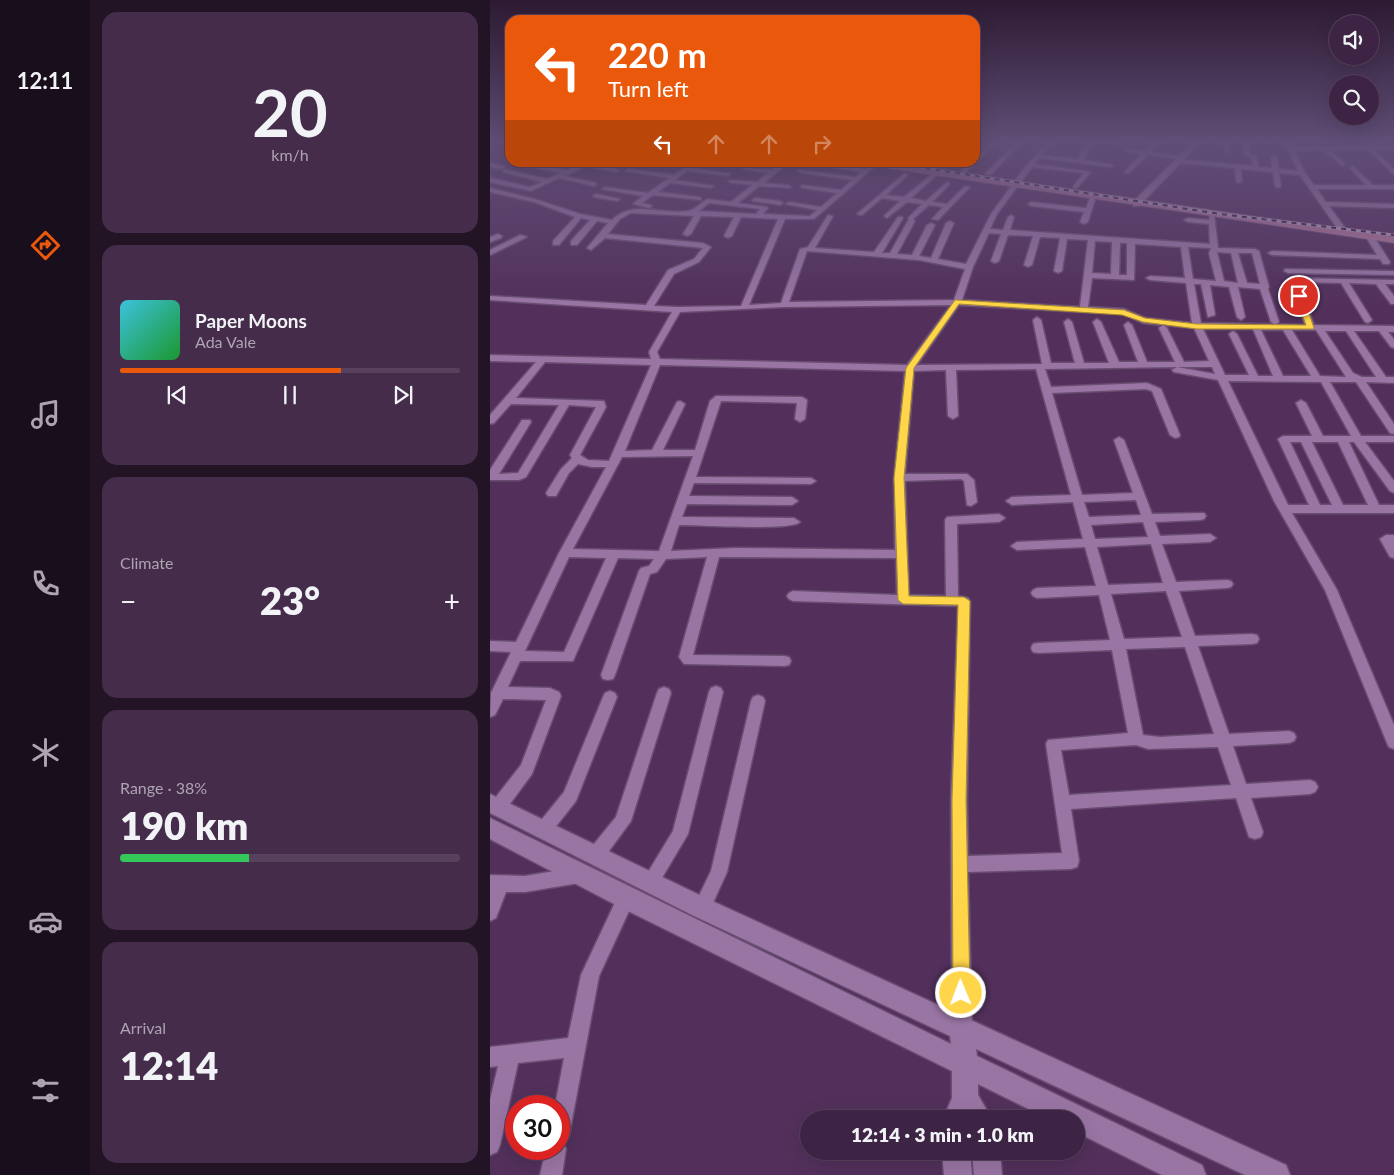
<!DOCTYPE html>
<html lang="en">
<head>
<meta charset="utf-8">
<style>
	:root { --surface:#3e2444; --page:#452c4b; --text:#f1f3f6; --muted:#ada4b2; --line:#57415d; --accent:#ea580c }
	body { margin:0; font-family:Lato,sans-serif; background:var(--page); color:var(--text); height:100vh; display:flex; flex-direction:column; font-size:19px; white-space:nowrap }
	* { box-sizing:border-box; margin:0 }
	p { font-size:16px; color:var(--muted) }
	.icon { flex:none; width:28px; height:28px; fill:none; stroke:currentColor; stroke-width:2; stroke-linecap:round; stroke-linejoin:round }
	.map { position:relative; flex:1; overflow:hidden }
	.side { display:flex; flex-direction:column; gap:12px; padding:12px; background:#221425; width:400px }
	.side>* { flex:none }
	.banner { position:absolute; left:15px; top:15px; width:475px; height:152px; border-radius:15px; box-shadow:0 5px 20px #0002,0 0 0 1px var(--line); background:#ea580c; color:#fff; overflow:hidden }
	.buttons { position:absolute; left:839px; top:15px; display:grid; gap:10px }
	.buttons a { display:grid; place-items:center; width:50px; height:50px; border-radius:50%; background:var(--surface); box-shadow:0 5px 20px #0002,0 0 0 1px var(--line); font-size:25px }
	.speed { position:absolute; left:15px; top:1095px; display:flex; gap:10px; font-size:25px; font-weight:700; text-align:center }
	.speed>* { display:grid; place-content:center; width:65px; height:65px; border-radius:50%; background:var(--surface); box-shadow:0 5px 20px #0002,0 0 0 1px var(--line); line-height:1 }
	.speed .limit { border:8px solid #d22; background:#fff; color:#111 }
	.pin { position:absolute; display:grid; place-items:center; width:42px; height:42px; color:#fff; margin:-21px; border:2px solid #fff; border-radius:50%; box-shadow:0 1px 5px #0007 }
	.me { position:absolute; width:55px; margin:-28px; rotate:359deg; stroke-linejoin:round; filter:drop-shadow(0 0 4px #0008) }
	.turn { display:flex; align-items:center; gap:18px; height:105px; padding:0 20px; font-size:22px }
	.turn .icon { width:65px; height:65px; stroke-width:2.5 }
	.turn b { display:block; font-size:35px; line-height:42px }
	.lanes { display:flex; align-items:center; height:48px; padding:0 20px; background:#0003; justify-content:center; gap:25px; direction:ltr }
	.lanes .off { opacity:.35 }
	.big { font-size:38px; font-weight:800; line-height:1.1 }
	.side .widget { flex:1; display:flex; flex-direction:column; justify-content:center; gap:8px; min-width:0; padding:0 18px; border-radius:15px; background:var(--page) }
	.side .dial { align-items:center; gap:0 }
	.dial b { font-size:65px; line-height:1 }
	.song { display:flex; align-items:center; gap:15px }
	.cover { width:60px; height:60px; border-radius:8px; background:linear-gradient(135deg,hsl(190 70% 55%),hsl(130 70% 35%)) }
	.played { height:5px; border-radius:2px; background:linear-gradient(90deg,var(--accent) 65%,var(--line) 65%) }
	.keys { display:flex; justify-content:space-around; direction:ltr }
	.heat { display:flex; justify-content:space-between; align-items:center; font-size:28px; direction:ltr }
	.charge { height:8px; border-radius:4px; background:linear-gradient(90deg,#34c759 38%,var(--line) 0) }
	.trip { position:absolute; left:310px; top:1110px; width:285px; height:50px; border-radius:25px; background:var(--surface); box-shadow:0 5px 20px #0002,0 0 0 1px var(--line); font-weight:800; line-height:50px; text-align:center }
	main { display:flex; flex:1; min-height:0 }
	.tab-bar { display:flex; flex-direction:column; width:90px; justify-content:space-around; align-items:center; background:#190e1b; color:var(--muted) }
	.tab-bar .icon { width:35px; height:35px }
	.tab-bar .on { color:var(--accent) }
	.tab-bar b { font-size:22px; color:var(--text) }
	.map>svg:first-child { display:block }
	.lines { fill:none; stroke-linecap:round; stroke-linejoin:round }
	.minor-casing { stroke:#694d71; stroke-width:3 }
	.tertiary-casing { stroke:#694d71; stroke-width:3 }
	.secondary-casing { stroke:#694d71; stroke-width:2 }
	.minor { fill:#9975a4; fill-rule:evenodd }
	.tertiary { fill:#9975a4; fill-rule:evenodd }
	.secondary { fill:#af7496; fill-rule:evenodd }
	.rail-casing { stroke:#b79ebe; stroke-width:3 }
	.rail { stroke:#2f2033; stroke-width:2; stroke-dasharray:5; stroke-linecap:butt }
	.route { fill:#ffd54a; stroke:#a68a30 }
</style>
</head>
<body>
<main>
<nav class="tab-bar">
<b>12:11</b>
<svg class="icon on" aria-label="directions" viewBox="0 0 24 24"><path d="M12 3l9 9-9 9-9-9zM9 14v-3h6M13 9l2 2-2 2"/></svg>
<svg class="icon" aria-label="music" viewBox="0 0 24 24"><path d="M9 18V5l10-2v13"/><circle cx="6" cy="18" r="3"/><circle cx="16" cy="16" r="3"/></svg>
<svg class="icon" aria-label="phone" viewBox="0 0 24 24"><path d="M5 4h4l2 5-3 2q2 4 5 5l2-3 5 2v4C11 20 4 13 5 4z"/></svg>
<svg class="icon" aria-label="climate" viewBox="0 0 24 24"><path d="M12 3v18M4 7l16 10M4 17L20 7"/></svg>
<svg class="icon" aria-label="car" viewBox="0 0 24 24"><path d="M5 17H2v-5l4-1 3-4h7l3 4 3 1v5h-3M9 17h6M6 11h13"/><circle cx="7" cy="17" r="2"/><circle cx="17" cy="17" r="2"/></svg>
<svg class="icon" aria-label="filters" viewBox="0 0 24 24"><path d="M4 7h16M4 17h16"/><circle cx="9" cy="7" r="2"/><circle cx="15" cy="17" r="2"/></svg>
</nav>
<section class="side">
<div class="widget dial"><b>20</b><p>km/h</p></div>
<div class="widget">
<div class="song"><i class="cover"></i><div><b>Paper Moons</b><p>Ada Vale</p></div></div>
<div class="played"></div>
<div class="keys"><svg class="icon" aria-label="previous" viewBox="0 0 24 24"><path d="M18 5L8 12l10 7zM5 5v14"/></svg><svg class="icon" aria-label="pause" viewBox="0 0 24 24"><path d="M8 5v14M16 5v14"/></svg><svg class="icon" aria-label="next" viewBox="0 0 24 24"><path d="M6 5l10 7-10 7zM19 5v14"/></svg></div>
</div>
<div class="widget"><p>Climate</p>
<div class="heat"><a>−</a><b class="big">23°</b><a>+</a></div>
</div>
<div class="widget"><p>Range · 38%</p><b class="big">190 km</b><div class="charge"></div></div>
<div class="widget"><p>Arrival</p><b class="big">12:14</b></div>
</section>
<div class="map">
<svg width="904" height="1175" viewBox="0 0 904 1175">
	<rect width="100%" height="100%" fill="#52305b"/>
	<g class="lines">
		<g class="minor-casing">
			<path id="minor" d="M501 142H508L476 172H472V170L479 162H485V158Z
				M526 142H533L500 175H496V173Z
				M557 142H563L552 155 588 159 591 152 600 142H607L596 154 594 160 624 165 621 167 549 158 545 164 601 172 586 189 583 187 594 173 542 167 507 214 500 229 513 230 518 217 521 215 524 217 520 230 720 244 719 224 698 222 694 220 698 218 719 220 720 214H724L728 248 765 249 769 251 779 287 778 289 789 322 785 325 781 322 770 289 748 287 755 317 751 320 747 317 739 287 720 285 725 315 718 317 711 284H704L711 323 815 325 799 280 800 278 904 280V284H895L904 296V304H901L886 284 859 283 882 320 878 323 875 322 851 283 808 282 824 325 904 326V332H898L904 339V348L901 347 889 331H864L896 377H904V383L876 382 904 424V434L900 433 866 382H840L871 436H904V442H875L904 481V493L900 491 864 442H859L889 505H904V513H802L847 590 904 725V749L899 747 897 743 835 590 784 501 728 380 684 372 682 370 687 367 555 369 561 387 657 383 671 389 690 435 689 437 685 438 680 435 662 391 656 389 562 393 592 495 643 493 624 440 629 437 634 440 662 514 714 513 716 516 714 519 710 520 665 522 670 536 720 534 726 538 720 542 672 544 686 582 737 580 741 581 743 584 741 587 737 588 689 591 705 636 762 634 767 635 769 639 767 643 762 644 708 646 739 734 799 731 804 733 806 737 804 741 799 743 743 746 756 784 820 780 825 782 828 787 825 792 820 794 761 798 773 832 771 837 765 839 759 837 746 798 581 809 589 861 587 867 581 869 478 872 482 1030 479 1037 472 1040 465 1037 462 1030 461 800 468 606 303 601 299 599 297 596 299 593 303 591 407 595 406 558 229 557 203 655 294 656 299 657 301 661 299 665 294 666 194 664 189 657 217 557 176 559 167 572 160 574 125 675 123 679 118 680 113 679 111 675 149 571 151 568 159 566 164 559 128 558 83 661H30L18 687 60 688 69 692 71 696 42 774 14 812 8 814 2 812 0 807 2 802 31 765 56 700 13 699 5 715 0 717 1 693 21 652 0 651V641L26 642 69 553 116 467H102L88 464 79 473 66 496H58L56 493 71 469 82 458 80 455 106 407 79 405 36 477 29 480H0V470L32 420H40L41 422 9 474 28 473 69 405 21 404 4 423 0 424V415L46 362 0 361V355L161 359 159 352 182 312 0 300V296L156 305 178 270 204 259 213 248 115 238 101 250 97 248 118 223 107 221 87 245H81V241L100 220 91 218 69 245H63V241L85 217 44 202 0 192V188L48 200 90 214 122 220C142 199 172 215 198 211 205 210 211 202 218 199L241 202 262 185 241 183 239 182V180L267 182 278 173 253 169 254 168 282 170 291 162H299L274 183 298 185 301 187 300 188 269 186 248 203 277 207 278 208 273 214 320 216 327 210 296 204 299 202 331 207 347 193 313 188 311 187V185L351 190 362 180 311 173 308 171 309 170 366 177 371 172 319 163 331 162 375 169 383 162H390L324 219H295L259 305 291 303 310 249 318 247 338 215 343 216 325 248 384 252 408 217H412L413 218 392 253H400L419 219 418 218 432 204 417 202 397 218 394 216 395 215 410 201 392 198 372 215 367 214 415 173 417 174V176L396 195 414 197 446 171 449 173 448 174 421 198 436 201 457 182 459 183V185L442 202 457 204 475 186 480 187 448 220 442 219 453 207 439 205 423 219 425 221 407 254 422 255 437 225 441 223 445 225 429 256 441 258 456 223 460 221 464 223 448 259 476 264 501 214 532 171ZM219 203 270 209 266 214 209 211ZM141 213 204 216 193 234 197 236 201 234 211 216 244 217 234 236 238 238 242 236 251 217 288 219 251 306 187 307 164 306 184 274 209 262 221 247 213 243 118 234 130 219ZM499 233 511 234 501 261 505 263 509 261 518 235 543 236 534 265 538 267 542 265 550 237 570 238 564 271 568 273 572 271 577 239 598 240 590 307 472 300 483 267ZM605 241 622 242 621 274 602 273ZM630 243H637V275H629ZM645 244 691 247 695 278 660 276 656 278 660 280 696 283 702 323 655 318 634 309 598 307 602 278 644 280ZM698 247 721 248 719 253 726 281 703 279ZM317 251 429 260 475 269 464 300 299 302ZM727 252 741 253 748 283 734 281ZM748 253H762L770 284 757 283ZM461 305 417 365 170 359 167 352 190 312 294 307ZM469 305 633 314 653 323 704 328 719 361 694 362 677 328 673 325 669 328 685 362H657L642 325 638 322 634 325 648 362H629L611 322 607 319 603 322 619 363H594L582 322 578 319 574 322 585 363H561L551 320 547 317 543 320 552 364 427 365ZM713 329H763L783 376H768L747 334 743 331 739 334 759 375H735ZM771 330H793L821 376H793ZM802 330H826L856 377 830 376ZM835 331H856L886 377H872L863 373ZM55 362 161 365 119 461 98 460 90 455 116 407 114 401 26 398ZM170 365 415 371 404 478 405 550 245 548 181 551 189 525C207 525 302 531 310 522L304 518 192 517 197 504 302 505 308 501 302 497 199 496 204 483 321 484 326 481 321 478 206 477 231 401 307 403 305 419 310 422 315 419 317 400 312 397 226 396 220 401 205 450H173L195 404 190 401 187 402 162 450 135 451ZM687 367H722L725 374ZM546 369 581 495 522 497 516 501 522 505 583 502 593 539 527 542 521 546 527 550 595 547 606 586 547 588 543 590 541 593 543 596 547 598 609 595 620 640 548 643 543 644 541 648 543 652 548 653 622 650 638 733 558 740 556 744 572 853 478 856 477 800 480 601 478 598 468 596 467 524 509 522 515 518 509 514 457 517 455 520 456 596 419 595 415 481 471 479 474 481 477 505 481 506 487 502 484 480 477 474H415L424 371 456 370 458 416 463 419 468 416 466 370ZM738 381 831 382 861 436H833L816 403 811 400 806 403 822 436H793L788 439 819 505H798ZM800 442H811L842 505H830ZM822 442H848L878 505H853ZM203 456 169 551 83 549 132 457ZM646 500 651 515 599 517 594 502ZM653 522 658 537 605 539 601 525ZM661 544 673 583 618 585 607 547ZM79 557 116 558 74 652 35 651ZM676 591 692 637 634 639 621 594ZM695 647 724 734 670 737 653 735 636 649ZM646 745 658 749 728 747 741 785 579 795 571 750Z
				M609 142H627L624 144Z
				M663 142H670L661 152 695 157 694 160 763 166 761 158 754 155 753 142H759L760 154 766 156 769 167 782 168 781 157 784 155 787 157 789 169 808 171 798 150 792 142H798L803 147 875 146 878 144 882 146H904V150H885L904 169V175L879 150H840L855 163 853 166 833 150 805 151 815 173 824 185H876L860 168 863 166 883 185H904V189H827L836 202 904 204V208L839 206 855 228 854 233 850 235 846 233 847 228 810 175 789 173 791 186 788 188 785 186 783 172 751 169 752 181 749 183 746 181 745 168 690 163 687 161 689 159 658 155 639 173H635V171L652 154 636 151V149L655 151Z
				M733 142H739L740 152H736Z
				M32 162 77 170 93 162H102L129 170 126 172 96 166 75 176 106 183V185L104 186 69 178 41 191 0 182V178L40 187 52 182 13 172V170L15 169 57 179 71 173 31 165Z
				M178 162H209L202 168 241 174 238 176 197 171 185 180 224 186 221 188 180 183 168 192 209 197 211 198V200L163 195 152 203 161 205 162 206 159 208 143 204 153 196 112 189 115 187 158 193 179 178 135 171 138 169 184 175 196 166Z
				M0 163 14 166 15 167 12 169 0 167Z
				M106 194 130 199 127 201 104 197 103 196Z
				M601 195 606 196 598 222 594 224 590 222 594 212 541 206 538 204 541 202 596 208Z
				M265 198 290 201 293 203 290 205 263 201 262 200Z
				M8 234 12 236 11 238 0 242V237Z
				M30 235 37 237 0 255V250Z
				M877 235H883L900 262 899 264H893L890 259 782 255 778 253 782 251 887 255 876 237Z
				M795 269 902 271H904V275L798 273 794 271Z
				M896 535H904V558L900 557 890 539Z
				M226 686 231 688 233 692 198 834 166 888 160 890 154 888 152 882 183 831 219 692 221 688Z
				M174 687 179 689 181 693 141 821 111 862 105 864 99 862 97 856 99 850 126 817 167 693 169 689Z
				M120 691 125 693 127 697 86 801 60 834 54 836 48 834 46 829 48 824 74 792 113 697 115 693Z
				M268 695 273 697 275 701 237 872 218 914 212 917 206 914 203 908 221 871 261 701 263 697Z
				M89 867 95 869 97 875 95 881 89 883 35 892H16L6 918 0 921V875L35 876Z
				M136 890 142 892 145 898 109 976 79 1136 74 1144 76 1149 72 1175H50L56 1149H69V1106H65L74 1058 28 1063 10 1145 7 1152 0 1155V1100L8 1066 0 1067V1047L78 1038 91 975 130 892Z"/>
		</g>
		<g class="tertiary-casing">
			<path id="tertiary" d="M703 142H711L649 206H643V202Z
				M0 794 220 900 796 1165 800 1175H755L486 1049 487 1056 712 1165 716 1175H672L586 1132V1119H559L488 1084V1095L502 1119H453L462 1098V1071L128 906 0 839V818L461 1044 460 1036 204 916 0 813Z
				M452 1151H480L482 1175H454Z
				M482 1151H510L512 1175H484Z"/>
		</g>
		<g class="secondary-casing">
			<path id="secondary" d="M372 162H398L904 237V243L376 165Z"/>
		</g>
		<use href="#minor" class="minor"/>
		<use href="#tertiary" class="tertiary"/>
		<use href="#secondary" class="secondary"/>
		<g class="rail-casing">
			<path id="rail" d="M396 162 730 214 904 235"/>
		</g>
		<use href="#rail" class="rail"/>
	</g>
	<linearGradient id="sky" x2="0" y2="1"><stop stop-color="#2d1a32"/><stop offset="0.46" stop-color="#604e77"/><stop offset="1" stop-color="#604e77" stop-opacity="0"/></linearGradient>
	<rect width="904" height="307" fill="url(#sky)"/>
	<path class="route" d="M809 293 813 296 824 328 823 329H707L653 322 632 315 469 304 424 368 414 478 419 596 474 597 480 601 476 800 480 993 477 999 471 1001 465 999 463 993 462 800 468 605 413 604 408 600 404 478 416 368 465 300H467L634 310 655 318 707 324 816 325 805 296Z"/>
</svg>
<div class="buttons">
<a><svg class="icon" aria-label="sound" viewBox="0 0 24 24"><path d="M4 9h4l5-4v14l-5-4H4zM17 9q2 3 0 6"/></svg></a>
<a><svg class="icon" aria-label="search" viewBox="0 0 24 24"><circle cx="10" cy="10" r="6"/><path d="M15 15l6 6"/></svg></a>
</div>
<div class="speed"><div class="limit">30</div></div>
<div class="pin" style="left:809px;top:296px;background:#d93025"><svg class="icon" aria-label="arrive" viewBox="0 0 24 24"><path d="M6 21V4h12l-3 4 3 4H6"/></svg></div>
<svg class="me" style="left:471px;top:993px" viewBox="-20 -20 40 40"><circle r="17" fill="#ffd54a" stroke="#fff" stroke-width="3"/><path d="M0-11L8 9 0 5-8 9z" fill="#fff"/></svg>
<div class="trip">12:14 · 3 min · 1.0 km</div>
<div class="banner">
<div class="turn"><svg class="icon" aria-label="left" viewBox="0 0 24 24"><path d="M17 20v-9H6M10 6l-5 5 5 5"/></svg><div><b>220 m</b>Turn left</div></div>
<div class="lanes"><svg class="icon" aria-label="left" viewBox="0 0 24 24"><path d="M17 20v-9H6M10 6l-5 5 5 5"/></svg><svg class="icon off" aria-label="ahead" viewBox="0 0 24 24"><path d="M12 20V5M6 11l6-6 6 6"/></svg><svg class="icon off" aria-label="ahead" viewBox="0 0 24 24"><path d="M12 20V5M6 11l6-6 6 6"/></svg><svg class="icon off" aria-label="right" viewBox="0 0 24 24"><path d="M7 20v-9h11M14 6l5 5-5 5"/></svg></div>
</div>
</div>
</main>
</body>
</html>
